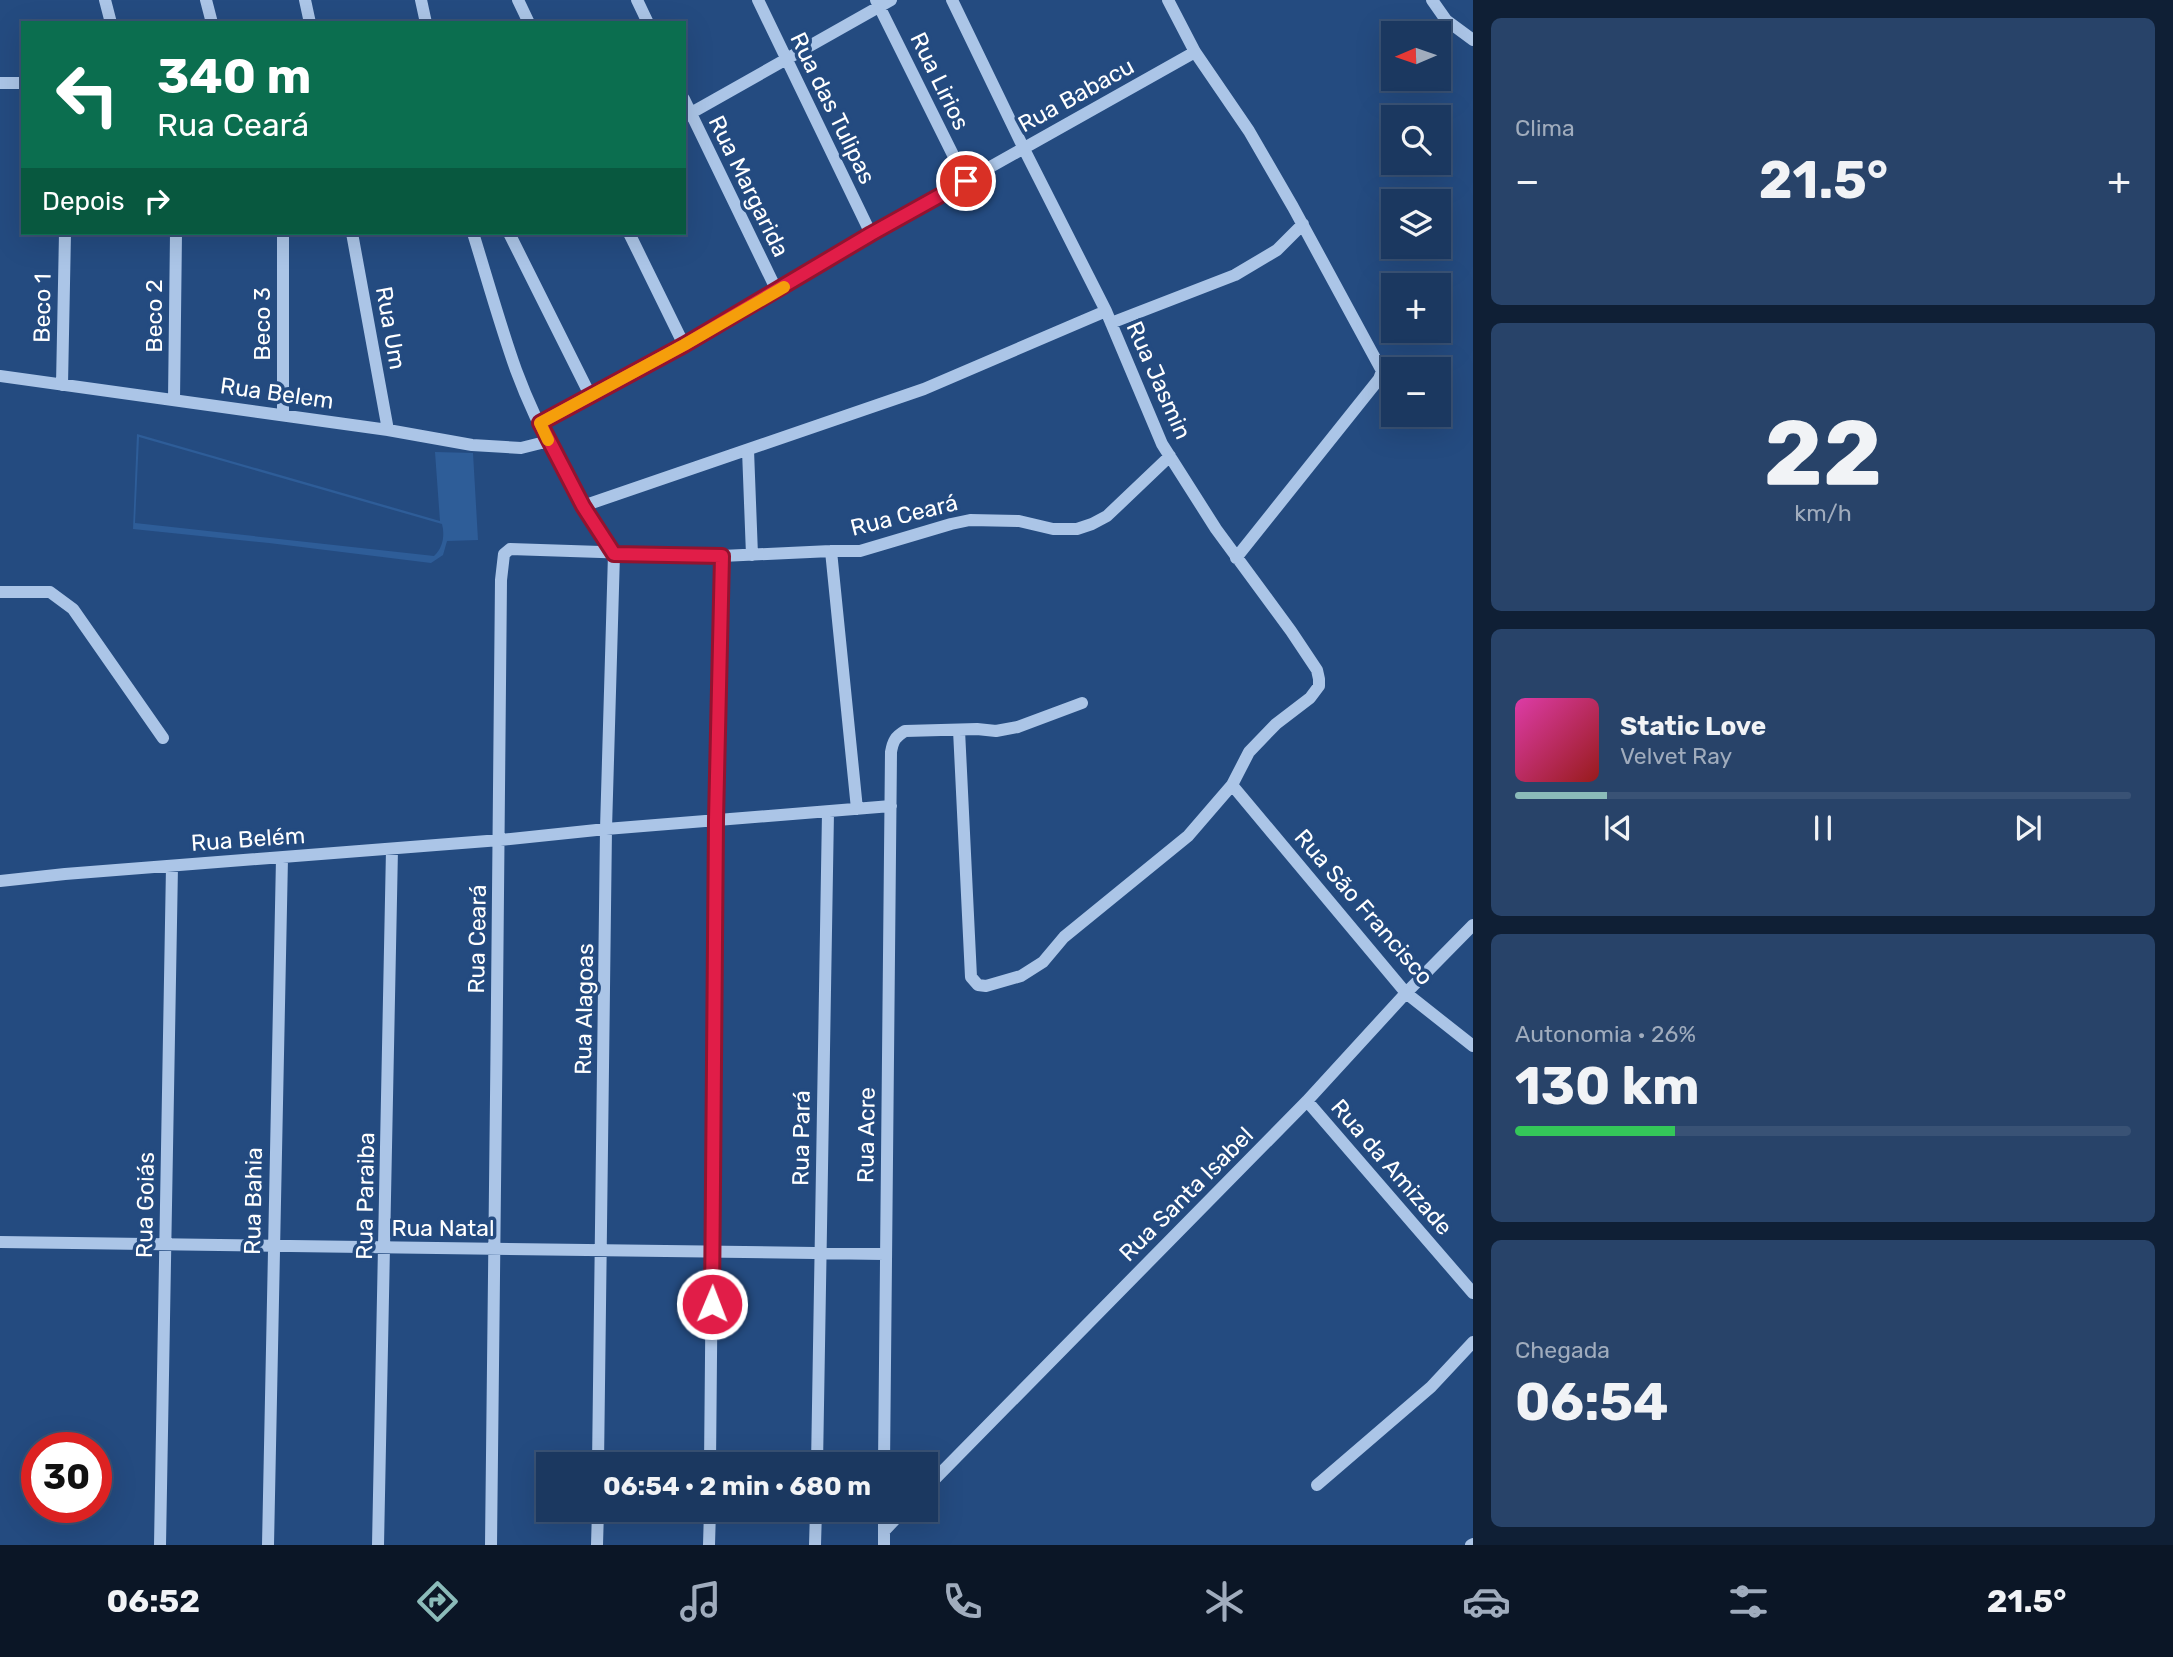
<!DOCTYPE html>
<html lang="pt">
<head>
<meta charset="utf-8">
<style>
	:root { --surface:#1b3860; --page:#284369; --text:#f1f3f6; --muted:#a0acbd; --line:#395275; --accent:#8bbbb9 }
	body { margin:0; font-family:Rubik,sans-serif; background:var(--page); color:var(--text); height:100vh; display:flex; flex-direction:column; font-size:26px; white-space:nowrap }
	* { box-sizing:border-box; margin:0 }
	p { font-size:23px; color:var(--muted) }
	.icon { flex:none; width:38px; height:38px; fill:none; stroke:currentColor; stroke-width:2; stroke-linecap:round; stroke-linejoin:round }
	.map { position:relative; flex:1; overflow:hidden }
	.details { display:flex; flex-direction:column; gap:18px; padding:18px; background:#0f1f35; width:700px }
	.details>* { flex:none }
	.top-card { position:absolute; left:21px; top:21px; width:665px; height:214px; border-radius:0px; box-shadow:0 7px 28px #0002,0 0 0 2px var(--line); background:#0b6e4f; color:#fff; overflow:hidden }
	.needle { width:46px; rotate:268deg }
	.buttons { position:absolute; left:1381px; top:21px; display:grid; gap:14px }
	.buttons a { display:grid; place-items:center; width:70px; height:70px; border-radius:0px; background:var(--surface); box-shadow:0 7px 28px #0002,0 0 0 2px var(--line); font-size:35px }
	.speed { position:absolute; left:21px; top:1432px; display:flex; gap:14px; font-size:35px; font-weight:700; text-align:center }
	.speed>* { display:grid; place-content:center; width:91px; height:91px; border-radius:50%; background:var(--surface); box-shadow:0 7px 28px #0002,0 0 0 2px var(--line); line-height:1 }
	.speed .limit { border:10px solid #d22; background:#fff; color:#111 }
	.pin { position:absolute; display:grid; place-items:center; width:60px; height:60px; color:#fff; margin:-30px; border:4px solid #fff; border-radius:50%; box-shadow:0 2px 7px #0007 }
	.me { position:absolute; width:77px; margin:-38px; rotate:1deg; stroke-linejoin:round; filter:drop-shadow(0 0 5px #0008) }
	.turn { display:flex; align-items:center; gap:24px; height:147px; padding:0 21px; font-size:32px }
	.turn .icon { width:91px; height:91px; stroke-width:2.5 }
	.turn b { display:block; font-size:49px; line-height:60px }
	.then { display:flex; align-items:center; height:66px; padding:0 21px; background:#0003; gap:14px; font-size:26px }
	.big { font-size:52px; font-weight:700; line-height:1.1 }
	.details .widget { flex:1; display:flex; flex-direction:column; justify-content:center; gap:10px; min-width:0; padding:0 24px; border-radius:10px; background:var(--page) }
	.details .dial { align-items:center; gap:0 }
	.dial b { font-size:91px; line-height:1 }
	.song { display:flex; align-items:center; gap:21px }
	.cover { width:84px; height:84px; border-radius:10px; background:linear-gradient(135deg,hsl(320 70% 55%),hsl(0 70% 35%)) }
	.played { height:7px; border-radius:4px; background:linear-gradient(90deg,var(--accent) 15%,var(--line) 15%) }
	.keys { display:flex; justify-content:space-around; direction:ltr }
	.heat { display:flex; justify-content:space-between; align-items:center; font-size:38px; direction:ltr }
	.charge { height:10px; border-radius:5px; background:linear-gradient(90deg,#34c759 26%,var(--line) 0) }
	.trip { position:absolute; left:536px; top:1452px; width:402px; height:70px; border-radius:0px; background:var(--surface); box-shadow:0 7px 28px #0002,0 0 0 2px var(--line); font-weight:700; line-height:70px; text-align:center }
	.tab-bar { display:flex; height:112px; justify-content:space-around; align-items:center; background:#0b1626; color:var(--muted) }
	.tab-bar .icon { width:49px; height:49px }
	.tab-bar .on { color:var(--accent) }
	.tab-bar b { font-size:32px; color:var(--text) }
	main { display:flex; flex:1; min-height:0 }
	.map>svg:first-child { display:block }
	.park { fill:#2e5d98; fill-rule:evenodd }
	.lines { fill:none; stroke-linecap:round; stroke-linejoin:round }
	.minor { stroke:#abc5e7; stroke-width:12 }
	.route-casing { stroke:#92132f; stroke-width:18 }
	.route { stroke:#e11d48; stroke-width:12 }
	.slow { stroke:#f59e0b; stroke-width:12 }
	.labels { text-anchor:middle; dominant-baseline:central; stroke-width:7; stroke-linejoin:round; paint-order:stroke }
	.street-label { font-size:23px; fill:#fff; stroke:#244b80 }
</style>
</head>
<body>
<main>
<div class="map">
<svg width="1473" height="1545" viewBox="0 0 1473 1545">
	<rect width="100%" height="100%" fill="#244b80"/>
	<path class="park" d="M137 434 440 521 435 452 473 453 478 540 447 541 443 555 431 563 269 543 133 529ZM139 437 442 524C445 535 443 548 434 556L135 523Z"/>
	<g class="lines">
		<path class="minor" d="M105 0 111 23
			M206 0 212 23
			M305 0 310 23
			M421 0 426 23
			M518 0 529 23
			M637 0 648 23
			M758 0 871 234
			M876 0 966 181
			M952 0 1024 149 1106 311 1162 444 1216 529 1291 631 1317 670 1319 679V686L1310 698 1276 724 1249 752 1232 785 1188 836 1064 937 1043 962 1021 976 986 986 978 985 971 977 959 730
			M1168 0 1195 52 1249 131 1293 207 1382 371 1379 379 1236 558
			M1432 0 1446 20 1473 40
			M0 83H23
			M684 99 777 291
			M684 117 891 0
			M352 233 388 430
			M473 233C487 278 500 325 516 370 540 435 576 496 614 554
			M509 233 590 395
			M629 233 684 345
			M1111 323 1235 275 1277 250 1303 224
			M0 376 388 430 472 445 521 448 549 441
			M62 385 65 233
			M174 400 176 233
			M283 415V233
			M540 423 684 345 871 234 1195 52
			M748 450 752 555
			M583 506 924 389 1106 311
			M831 551 857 809
			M0 592H50L73 609 163 738
			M1232 785 1406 993 1473 1046
			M0 881 65 874 500 840 606 829 891 806
			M1307 1101 1473 1293
			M0 1242 885 1254
			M598 1465 606 829 614 554
			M710 1465 716 820 722 556
			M817 1465 828 812
			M884 1465 891 752C893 741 895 737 905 731L977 729 996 731 1018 727 1082 703
			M1317 1485 1431 1387 1473 1342
			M926 1488 1307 1101 1406 993 1473 925
			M884 1531 904 1510
			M160 1545 172 866
			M268 1545 282 858
			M378 1545 392 849
			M491 1545C493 1223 500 902 501 580L504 554 510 549 722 556 831 551H860L951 524 970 520 1019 521 1053 529H1077L1092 524 1107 516 1170 456
			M597 1545 598 1510
			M709 1545 710 1510
			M815 1545 816 1510
			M884 1545V1510
			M1471 1545 1473 1544"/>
	</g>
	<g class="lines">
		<g class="route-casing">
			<path id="route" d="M712 1304 716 820 722 556 614 554 583 506 540 423 684 345 871 234 966 181"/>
		</g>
		<use href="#route" class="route"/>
		<path class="slow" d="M548 440 540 423 684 345 784 287"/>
	</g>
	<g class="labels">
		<g class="street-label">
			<text transform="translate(940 81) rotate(64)">Rua Lirios</text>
			<text transform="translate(1076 95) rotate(-29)">Rua Babacu</text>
			<text transform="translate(833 108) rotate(64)">Rua das Tulipas</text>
			<text transform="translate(749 186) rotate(64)">Rua Margarida</text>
			<text transform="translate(42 308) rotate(-89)">Beco 1</text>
			<text transform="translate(154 316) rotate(-90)">Beco 2</text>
			<text transform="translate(262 324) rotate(-90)">Beco 3</text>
			<text transform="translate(391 328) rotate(80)">Rua Um</text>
			<text transform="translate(1159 380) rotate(66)">Rua Jasmin</text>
			<text transform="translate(277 393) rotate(8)">Rua Belem</text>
			<text transform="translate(904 515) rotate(-14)">Rua Ceará</text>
			<text transform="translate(248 839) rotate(-4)">Rua Belém</text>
			<text transform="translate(1364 907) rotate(49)">Rua São Francisco</text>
			<text transform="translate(477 939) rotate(-89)">Rua Ceará</text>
			<text transform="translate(584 1009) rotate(-89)">Rua Alagoas</text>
			<text transform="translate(866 1135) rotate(-89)">Rua Acre</text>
			<text transform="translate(801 1138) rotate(-89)">Rua Pará</text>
			<text transform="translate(1392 1167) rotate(49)">Rua da Amizade</text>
			<text transform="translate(1186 1194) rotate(-45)">Rua Santa Isabel</text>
			<text transform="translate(365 1196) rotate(-89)">Rua Paraiba</text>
			<text transform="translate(253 1201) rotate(-89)">Rua Bahia</text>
			<text transform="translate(145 1205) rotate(-89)">Rua Goiás</text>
			<text x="443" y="1228">Rua Natal</text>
		</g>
	</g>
</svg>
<div class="buttons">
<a><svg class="needle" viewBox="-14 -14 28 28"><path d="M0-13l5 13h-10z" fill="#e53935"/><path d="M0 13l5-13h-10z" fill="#a0acbd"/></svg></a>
<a><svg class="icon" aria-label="search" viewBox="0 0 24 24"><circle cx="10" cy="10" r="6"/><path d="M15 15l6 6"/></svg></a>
<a><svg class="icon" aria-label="layers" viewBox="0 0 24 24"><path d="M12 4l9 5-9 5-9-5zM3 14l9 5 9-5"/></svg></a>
<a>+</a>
<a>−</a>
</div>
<div class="speed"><div class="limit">30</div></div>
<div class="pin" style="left:966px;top:181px;background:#d93025"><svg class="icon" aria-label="arrive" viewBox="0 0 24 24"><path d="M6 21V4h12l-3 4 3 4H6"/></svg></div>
<svg class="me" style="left:712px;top:1304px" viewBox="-20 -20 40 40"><circle r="17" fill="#e11d48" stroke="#fff" stroke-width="3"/><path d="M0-11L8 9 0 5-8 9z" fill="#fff"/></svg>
<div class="trip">06:54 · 2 min · 680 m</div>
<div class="top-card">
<div class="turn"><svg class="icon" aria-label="left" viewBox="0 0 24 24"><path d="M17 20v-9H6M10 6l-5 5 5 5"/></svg><div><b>340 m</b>Rua Ceará</div></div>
<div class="then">Depois<svg class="icon" aria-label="right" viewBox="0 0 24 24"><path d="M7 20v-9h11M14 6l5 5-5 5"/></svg></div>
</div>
</div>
<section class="details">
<div class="widget"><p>Clima</p>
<div class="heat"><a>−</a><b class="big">21.5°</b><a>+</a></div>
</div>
<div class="widget dial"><b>22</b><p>km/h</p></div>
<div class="widget">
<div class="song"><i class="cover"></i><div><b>Static Love</b><p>Velvet Ray</p></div></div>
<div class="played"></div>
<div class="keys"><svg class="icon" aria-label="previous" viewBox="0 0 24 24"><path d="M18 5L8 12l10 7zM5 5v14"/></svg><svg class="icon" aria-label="pause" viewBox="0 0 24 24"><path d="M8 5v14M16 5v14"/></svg><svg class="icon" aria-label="next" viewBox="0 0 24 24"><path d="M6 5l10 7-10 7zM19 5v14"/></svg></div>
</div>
<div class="widget"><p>Autonomia · 26%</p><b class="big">130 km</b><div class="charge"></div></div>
<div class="widget"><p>Chegada</p><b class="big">06:54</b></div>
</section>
</main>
<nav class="tab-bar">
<b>06:52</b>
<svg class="icon on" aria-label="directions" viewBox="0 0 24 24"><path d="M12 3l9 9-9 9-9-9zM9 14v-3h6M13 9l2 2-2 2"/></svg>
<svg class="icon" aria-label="music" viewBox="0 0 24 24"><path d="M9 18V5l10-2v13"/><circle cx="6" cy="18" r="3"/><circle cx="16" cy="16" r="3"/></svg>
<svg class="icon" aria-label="phone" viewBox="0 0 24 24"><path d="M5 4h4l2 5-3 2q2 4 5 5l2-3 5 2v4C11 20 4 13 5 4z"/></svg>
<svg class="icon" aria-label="climate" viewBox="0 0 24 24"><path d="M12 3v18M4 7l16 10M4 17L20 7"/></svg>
<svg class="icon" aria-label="car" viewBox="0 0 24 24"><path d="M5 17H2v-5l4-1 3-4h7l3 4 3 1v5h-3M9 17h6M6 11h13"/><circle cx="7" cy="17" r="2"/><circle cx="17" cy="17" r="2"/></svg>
<svg class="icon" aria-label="filters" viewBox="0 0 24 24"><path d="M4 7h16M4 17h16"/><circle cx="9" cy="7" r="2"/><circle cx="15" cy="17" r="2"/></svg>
<b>21.5°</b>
</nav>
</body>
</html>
